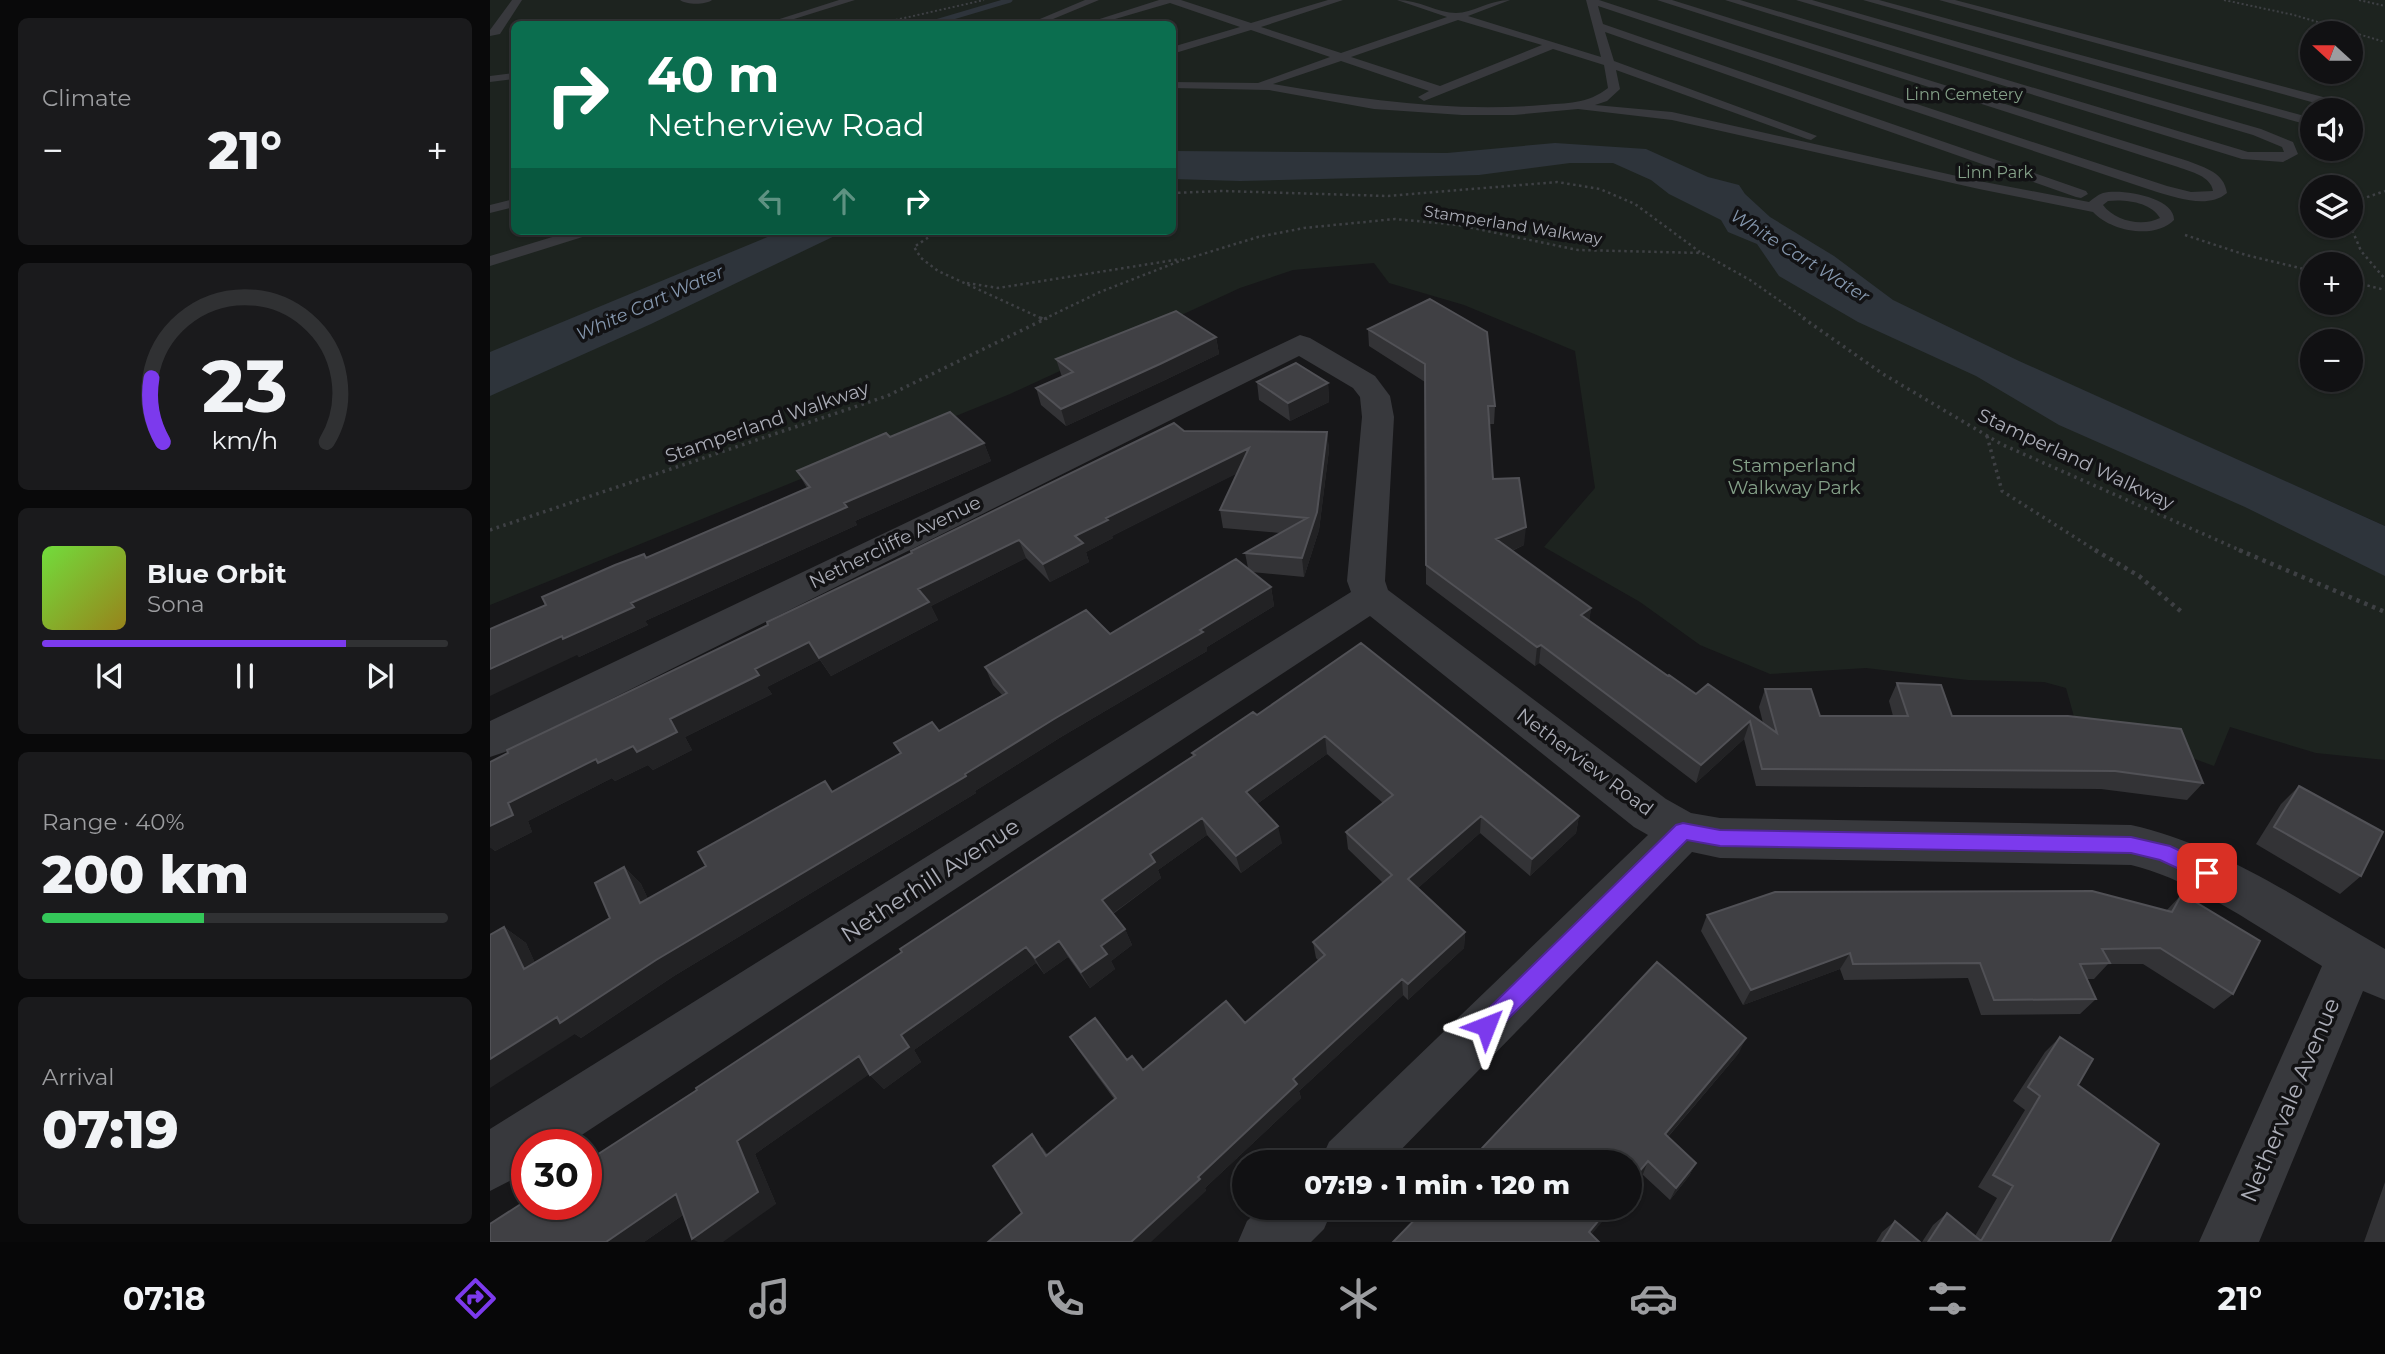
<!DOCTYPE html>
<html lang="en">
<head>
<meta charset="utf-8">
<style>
	:root { --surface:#111113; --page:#1a1a1c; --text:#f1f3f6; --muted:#9c9da0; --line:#303133; --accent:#7c3aed }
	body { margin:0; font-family:Montserrat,sans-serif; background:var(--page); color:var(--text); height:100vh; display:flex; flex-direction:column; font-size:26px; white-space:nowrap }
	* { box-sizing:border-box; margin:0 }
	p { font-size:23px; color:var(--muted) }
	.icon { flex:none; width:38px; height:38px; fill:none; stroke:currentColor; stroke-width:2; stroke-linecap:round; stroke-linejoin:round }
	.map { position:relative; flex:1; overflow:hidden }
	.side { display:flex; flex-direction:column; gap:18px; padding:18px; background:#09090a; width:490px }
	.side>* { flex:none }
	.guide { position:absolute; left:21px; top:21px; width:665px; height:214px; border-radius:10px; box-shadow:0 2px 5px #0004,0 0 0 2px var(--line); background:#0b6e4f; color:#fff; overflow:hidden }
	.needle { width:46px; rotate:291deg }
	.tools { position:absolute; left:1810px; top:21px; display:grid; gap:14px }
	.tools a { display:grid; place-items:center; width:63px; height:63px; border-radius:50%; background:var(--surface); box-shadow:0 2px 5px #0004,0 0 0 2px var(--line); font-size:35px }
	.speed { position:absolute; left:21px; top:1129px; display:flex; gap:14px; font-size:35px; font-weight:700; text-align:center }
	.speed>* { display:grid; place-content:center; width:91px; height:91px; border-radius:50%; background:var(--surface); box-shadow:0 2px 5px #0004,0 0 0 2px var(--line); line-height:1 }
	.speed .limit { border:10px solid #d22; background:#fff; color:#111 }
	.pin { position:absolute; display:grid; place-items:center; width:60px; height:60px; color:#fff; margin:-30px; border-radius:14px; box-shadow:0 4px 10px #0006 }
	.me { position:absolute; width:77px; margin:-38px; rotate:45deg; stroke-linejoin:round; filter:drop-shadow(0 0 5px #0008) }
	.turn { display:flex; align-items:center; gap:24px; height:147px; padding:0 21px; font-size:32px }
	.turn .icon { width:91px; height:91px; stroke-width:2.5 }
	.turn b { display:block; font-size:49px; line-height:60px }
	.lanes { display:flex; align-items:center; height:66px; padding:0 21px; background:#0003; justify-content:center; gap:35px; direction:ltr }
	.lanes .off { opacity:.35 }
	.big { font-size:52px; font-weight:800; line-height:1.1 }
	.side .widget { flex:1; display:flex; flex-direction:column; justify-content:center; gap:10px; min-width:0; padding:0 24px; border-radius:10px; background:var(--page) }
	.side .dial { align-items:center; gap:0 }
	.dial svg { height:182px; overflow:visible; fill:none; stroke:var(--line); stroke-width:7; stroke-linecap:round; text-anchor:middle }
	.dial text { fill:var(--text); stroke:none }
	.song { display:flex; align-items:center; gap:21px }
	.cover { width:84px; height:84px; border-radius:10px; background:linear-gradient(135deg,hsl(100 70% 55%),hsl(50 70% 35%)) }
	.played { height:7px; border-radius:4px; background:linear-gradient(90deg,var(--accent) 75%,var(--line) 75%) }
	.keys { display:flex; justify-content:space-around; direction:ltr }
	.heat { display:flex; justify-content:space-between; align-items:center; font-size:38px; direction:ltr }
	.charge { height:10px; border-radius:5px; background:linear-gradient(90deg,#34c759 40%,var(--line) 0) }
	.trip { position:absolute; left:742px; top:1150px; width:410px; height:70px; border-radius:35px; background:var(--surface); box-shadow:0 2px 5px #0004,0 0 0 2px var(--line); font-weight:800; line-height:70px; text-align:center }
	.dock { display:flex; height:112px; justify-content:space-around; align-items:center; background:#070708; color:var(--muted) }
	.dock .icon { width:49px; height:49px }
	.dock .on { color:var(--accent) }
	.dock b { font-size:32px; color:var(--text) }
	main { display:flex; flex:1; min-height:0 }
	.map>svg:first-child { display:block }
	.green { fill:#1d231f; fill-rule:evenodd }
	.water { fill:#2e343b }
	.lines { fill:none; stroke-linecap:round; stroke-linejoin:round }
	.stream { stroke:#2e343b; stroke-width:5 }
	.path-far3 { stroke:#3e4044; stroke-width:2; stroke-dasharray:2 2.5; stroke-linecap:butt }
	.path-far2 { stroke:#3e4044; stroke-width:2.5; stroke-dasharray:2.5 3.5; stroke-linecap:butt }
	.path-far1 { stroke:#3e4044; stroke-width:3.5; stroke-dasharray:2.5 4.5; stroke-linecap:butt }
	.path { stroke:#3e4044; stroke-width:4.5; stroke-dasharray:3.5 5; stroke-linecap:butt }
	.lane { fill:#38393d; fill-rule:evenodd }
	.street { fill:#38393d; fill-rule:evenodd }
	.wall { fill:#333336 }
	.shaded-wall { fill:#222224 }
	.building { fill:#404044; stroke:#515156; stroke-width:2 }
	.route { fill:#7c3aed; stroke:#51269a; stroke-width:2 }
	.labels { text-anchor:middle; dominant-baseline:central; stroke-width:7; stroke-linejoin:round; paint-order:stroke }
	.far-park-label { font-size:16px; fill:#84a088; stroke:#121214 }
	.far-street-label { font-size:16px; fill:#abadb7; stroke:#121214 }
	.far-water-label { font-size:18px; font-style:italic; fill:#8597ae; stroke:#121214 }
	.street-label { font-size:19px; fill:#abadb7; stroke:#121214 }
	.park-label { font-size:19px; fill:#84a088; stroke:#121214 }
	.near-street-label { font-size:23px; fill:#abadb7; stroke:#121214 }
</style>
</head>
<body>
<main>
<section class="side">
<div class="widget"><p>Climate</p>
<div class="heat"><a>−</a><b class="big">21°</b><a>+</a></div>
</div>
<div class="widget dial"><svg viewBox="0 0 100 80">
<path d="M14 69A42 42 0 1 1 86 69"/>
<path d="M14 69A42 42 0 0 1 9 41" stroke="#7c3aed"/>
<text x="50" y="56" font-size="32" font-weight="700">23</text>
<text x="50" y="72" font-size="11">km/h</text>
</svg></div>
<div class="widget">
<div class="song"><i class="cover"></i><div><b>Blue Orbit</b><p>Sona</p></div></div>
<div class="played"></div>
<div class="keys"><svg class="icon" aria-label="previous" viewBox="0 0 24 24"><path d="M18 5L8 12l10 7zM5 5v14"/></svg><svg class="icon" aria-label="pause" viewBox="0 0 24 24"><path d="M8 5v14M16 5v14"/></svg><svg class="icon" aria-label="next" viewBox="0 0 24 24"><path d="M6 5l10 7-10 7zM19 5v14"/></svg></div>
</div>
<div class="widget"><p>Range · 40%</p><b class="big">200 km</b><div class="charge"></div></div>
<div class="widget"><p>Arrival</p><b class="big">07:19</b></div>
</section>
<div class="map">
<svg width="1895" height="1242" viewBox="0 0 1895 1242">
	<rect width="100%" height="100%" fill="#171719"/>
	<path class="green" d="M0 0H1895V526L1570 380 1560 391 1895 551V760L1826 753 1740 727 1724 766 1672 747 1588 731 1576 688 1554 682 1478 680 1376 668 1280 674 1210 645 1150 602 1054 547 1105 488 1085 351 974 305 899 283 884 263 803 270 750 288 520 394 0 605ZM24 24H682V231H24ZM1822 33H1860V72H1822ZM1822 110H1860V149H1822ZM1822 187H1860V226H1822ZM1822 264H1860V303H1822ZM1822 341H1860V380H1822Z"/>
	<path class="water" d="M1065 143 1156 149 1218 177 1249 185 1255 194 1280 217 1344 256 1403 300 1529 361 1895 526V576L1755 507 1569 425 1486 376 1368 322 1289 276 1267 244 1238 232 1231 220 1179 194 1161 180 1123 163H1080L989 175 750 181 683 179V151L957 153Z
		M292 231H355L161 324 0 396V352Z"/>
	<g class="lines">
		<path class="stream" d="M439 24 520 0"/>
		<path class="path-far3" d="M1734 0 1804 15 1895 42
			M1869 0 1895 6
			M388 24 494 0"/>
		<path class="path-far2" d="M682 193 732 191 898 196 1067 182 1110 189 1145 204 1210 252
			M1860 203 1895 191
			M1860 225 1871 251 1895 279
			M448 231 424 247 431 258 448 271 553 319
			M1695 235 1756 255 1822 271
			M1860 281 1895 290
			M477 283 508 288 691 259
			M554 319 610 292 690 261 768 237 814 228 905 219 968 225 1088 250 1212 253 1260 280 1316 319"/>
		<path class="path-far1" d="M550 318 553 319
			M1313 318 1393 374 1511 444 1754 552
			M1497 436 1512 491 1608 552
			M0 530 397 396 557 318"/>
		<path class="path" d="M1605 550 1649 576 1694 614
			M1749 550 1895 612"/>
		<path class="lane" d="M22 0H32L10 34 0 36V30Z
			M190 0H222C215 5 197 5 190 0Z
			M349 0H365L288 24H274Z
			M595 0H609L551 24H538Z
			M669 0H691L761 23 838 0H853L771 27 851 53 957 17 907 0C929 0 948 13 966 13 982 13 1000 0 1020 0L978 16 1111 57 1096 0H1109L1677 186 1701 192 1723 191C1721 176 1701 172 1688 167L1167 0H1182L1698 161C1715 168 1734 172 1737 193 1718 209 1688 198 1667 192L1108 6 1113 24 1596 191 1598 194 1591 198 1586 197 1115 32 1124 61 1327 136 1321 140 1317 139 1126 70 1130 89 1117 101 1105 105 1182 112 1489 181 1599 202C1603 199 1607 195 1613 193 1630 188 1685 197 1684 220 1665 240 1620 231 1603 212L1489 189 1182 120 1088 109 1024 115H972L884 109 779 90 682 88V82L768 83 840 57 761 30 682 54V47L750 27 680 3 608 24H594ZM968 20 1052 45 950 86 861 57ZM1063 49 1114 65 1118 88C1098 104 1076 103 1052 105 961 113 873 99 783 84L851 61 939 91 928 97 934 101ZM1618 201C1635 199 1661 202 1670 218 1652 227 1625 221 1613 205Z
			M1235 0H1250L1758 152H1794L1792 147 1763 135 1306 0H1322L1771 129 1803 142 1808 154 1793 162 1752 159Z
			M1373 0H1389L1822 118V126Z
			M1449 0H1465L1833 97 1854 110H1839L1825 103Z
			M24 73V79L0 82V76Z
			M24 199V207L0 213V205Z
			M82 231H104L102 234 0 266V256Z"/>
		<path class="street" d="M810 335 820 338 885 376 900 396 904 417 895 581 898 590 1176 799 1201 813 1230 818 1641 825C1729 844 1816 904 1895 949V1000L1873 991 1769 1242H1709L1832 966C1776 933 1703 879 1641 865L1230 858 1202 852 899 1162H830L839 1142 1158 835 1144 827 880 616 78 1144H37V1172L0 1191V1129L861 592 857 581 872 417 870 397 863 388 809 356 15 752 0 757V721Z
			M771 1208H843L834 1229 821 1242H748L757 1221Z"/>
	</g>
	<path class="wall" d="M878 329 1005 406 1004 424H999L1003 479 1034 545 1022 551 1101 608 1099 621 1178 676 1206 694 1273 723 1269 707 1275 689 1330 716H1403L1399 701 1407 683 1462 716 1713 783 1697 800 1611 789 1266 786 1254 739 1206 783 1049 663 1045 666 936 584 935 382 879 346Z
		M726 337 729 354 673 381 576 426 551 405 546 388 572 377 566 359Z
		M767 382 838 383 839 402 800 421 769 400Z
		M694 431 837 432 839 450 829 530 814 577 762 572 781 587 784 606 717 647V651L571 737 485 791 486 793 184 976 91 1038 85 1034 14 927 36 943 45 963 120 918 134 867 151 884 158 899 410 753 404 743 449 731 512 695 503 685 495 667 620 634 758 568 755 553 790 533 733 528 730 510 747 473 622 536 623 538 596 552 599 562 560 582 536 558 441 606 448 620 341 676 330 660 277 687 282 694 195 737 202 750 163 770 158 765 125 781 122 778 38 821 42 832 5 851 0 847V762Z
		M400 437 494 443 501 461 365 521 367 525 155 621 158 625 89 657 56 605 156 558 317 488 307 471Z
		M767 715 1089 816 1086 833 1040 876 990 833 928 888 975 932 974 948 918 1000 913 995 809 1091 811 1098 715 1188 716 1191 532 1213 552 1147 558 1155 624 1099 589 1051 580 1037 637 1060 653 1070 755 1023 829 961 826 958 823 942 893 883 858 849 856 832 893 803 837 754 767 804 792 843 751 873 717 835 668 870 671 878 623 914 635 929 642 945 621 961 625 969 600 988 578 957 554 974 546 963 424 1050 431 1062 394 1089 379 1074 265 1154 286 1204 193 1215 154 1242 207 1090 703 756 702 753Z
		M1809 786 1871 876 1850 894 1766 844 1791 804Z
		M1692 894 1743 994 1724 1009 1653 964H1618L1604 979H1597L1606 999 1590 1014 1491 1015 1478 978 1354 980 1350 969 1253 1005 1211 931 1217 915 1676 911Z
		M1570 1037 1588 1085 1620 1242H1432L1443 1225 1457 1213 1485 1236 1507 1198 1488 1187 1535 1110 1523 1101 1555 1052Z
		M1249 1053 1178 1137 1206 1163 1199 1176 1180 1200 1139 1162Z
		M1895 1182V1242H1874Z
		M1405 1221 1430 1242H1386L1392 1232Z"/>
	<path class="shaded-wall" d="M726 337 729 354 673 381 576 426 571 409Z
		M838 383 839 402 800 421 798 403Z
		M837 432 839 450 829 530 814 577 812 558Z
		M494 443 501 461 365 521 367 525 155 621 158 625 89 657 87 655 0 696V669L354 503Z
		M759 448 762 466 622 536 623 538 596 552 599 562 560 582 553 564 585 536 616 518Z
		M1036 527 1034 545 1005 558 1006 539Z
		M529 540 536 558 441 606 448 620 341 676 329 658 428 589Z
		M781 587 784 606 717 647V651L571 737 485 791 486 793 184 976 91 1038 85 1034 0 1088V1059L67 1017 166 960 475 774Z
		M1101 608 1099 626 1091 615Z
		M319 642 330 660 277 687 282 694 195 737 202 750 163 770 158 765 125 781 122 778 38 821 42 832 5 851 0 847V826L18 803 106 759 143 746 180 719 265 669Z
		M1051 645 1049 663 1045 666 1047 647Z
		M1260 721 1254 739 1206 783 1211 765Z
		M835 736 837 754 760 809 756 792Z
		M991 816 990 833 919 896 918 879Z
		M1089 816 1086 833 1040 876 1042 859Z
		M712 818 717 835 668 870 671 878 619 916 612 900 660 854Z
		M788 826 792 843 751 873 746 856Z
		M134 867 151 884 168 920 150 903Z
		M14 927 36 943 55 985 34 969Z
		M635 929 642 945 621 961 625 969 600 988 591 972 611 946Z
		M975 932 974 948 918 1000V984Z
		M569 941 578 957 554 974 545 958Z
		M536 947 546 963 424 1050 431 1062 394 1089 380 1075 411 1035Z
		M1360 953 1350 969 1253 1005 1261 990Z
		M912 979 913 995 809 1091 811 1098 715 1188 716 1191 661 1242H641L708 1177 803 1079Z
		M1256 1038 1249 1053 1169 1147 1175 1134Z
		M369 1056 384 1071 265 1154 286 1204 233 1242H208L202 1239 247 1141Z
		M1158 1161 1153 1174 1139 1190V1184Z
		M1206 1163 1199 1176 1180 1200 1186 1188Z
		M186 1194 206 1206 154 1242H116Z
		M1119 1208H1124L1095 1242 1099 1232Z"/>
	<path class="building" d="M940 299 997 332 1005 406H998L1003 479 1029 478 1036 527 1006 539 1101 608 1091 615 1178 676 1179 675 1206 694 1218 684 1287 733 1275 689H1321L1330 716H1418L1407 683 1451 685 1462 716H1578L1691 729 1713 783 1625 771 1272 769 1260 721 1211 765 1051 645 1047 647 936 565 935 364 878 329Z
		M686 311 726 337 670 364 571 409 546 388 583 372 566 359Z
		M806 363 838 383 798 403 767 382Z
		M460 412 494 443 354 503 357 507 141 603 144 607 73 639 72 636 0 669V629L56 605 52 597 125 565 154 554 156 558 320 487 307 471 396 433 400 437Z
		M684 423 694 431 837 432 827 512 812 558 755 553 817 518 730 510 759 448 616 518 618 520 585 536 593 543 553 564 529 540 428 589 439 602 329 658 319 642 265 669 269 675 180 719 187 732 147 752 143 746 108 763 106 759 18 803 23 815 0 826V762L18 753 17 750 278 625 277 622 422 553 421 551Z
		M746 559 781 587 710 630 713 632 564 719 475 774 476 776 166 960 70 1023 67 1017 0 1059V935L14 927 34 969 120 918 105 883 134 867 150 903 216 866 208 852 335 781 342 792 411 753 404 743 442 722 449 731 517 693 495 667 596 610 620 634Z
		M871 643 1089 816 1042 859 991 816 918 879 975 932 918 984 912 979 803 1079 807 1084 708 1177 710 1179 641 1242H498L532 1213 503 1166 542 1134 556 1156 626 1098 580 1037 605 1018 637 1060 642 1056 653 1070 736 1001 755 1023 835 955 823 942 902 875 856 832 903 795 835 736 756 792 788 826 746 856 712 818 660 854 665 862 612 900 635 929 611 946 617 954 591 972 569 941 545 958 536 947 411 1035 419 1047 380 1075 369 1056 247 1141 268 1192 202 1239 186 1194 116 1242H0V1224L37 1200V1204H96V1162L207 1090 206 1088 412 952 410 949 705 755 702 753 763 712 767 715Z
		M1809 786 1893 832 1871 876 1784 827Z
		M1602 891 1682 912 1692 894 1770 941 1743 994 1670 948 1612 949 1620 963 1590 964 1606 999 1504 1000 1490 963 1363 964 1360 953 1261 990 1217 915 1285 892Z
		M1167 962 1256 1038 1175 1134 1206 1163 1186 1188 1158 1161 1139 1184V1162H979Z
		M1570 1037 1603 1059 1588 1085 1669 1144 1620 1242H1438L1457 1213 1491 1241 1523 1186 1503 1175 1550 1096 1538 1087Z
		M936 1208H1119L1099 1232 1109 1242H903Z
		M1405 1221 1430 1242H1392Z"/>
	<path class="route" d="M1193 823 1230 830 1641 837 1680 846 1724 867 1727 873 1724 880 1717 882 1670 860 1641 853 1230 846 1197 840 1004 1033 996 1036 989 1033 986 1026 989 1018 1186 825Z"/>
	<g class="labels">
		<g class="far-park-label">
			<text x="1474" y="94">Linn Cemetery</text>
			<text x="1505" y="172">Linn Park</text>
		</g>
		<g class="far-street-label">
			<text transform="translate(1023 225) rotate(9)">Stamperland Walkway</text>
		</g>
		<g class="far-water-label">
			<text transform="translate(1310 256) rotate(32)">White Cart Water</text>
			<text transform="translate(160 303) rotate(-24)">White Cart Water</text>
		</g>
		<g class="street-label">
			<text transform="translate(277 422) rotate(-19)">Stamperland Walkway</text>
			<text transform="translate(1586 459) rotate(25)">Stamperland Walkway</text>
			<text transform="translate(405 542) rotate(-26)">Nethercliffe Avenue</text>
			<text transform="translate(1095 762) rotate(37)">Netherview Road</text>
		</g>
		<g class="park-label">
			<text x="1304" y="465">Stamperland<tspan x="1304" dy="22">Walkway Park</tspan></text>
		</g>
		<g class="near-street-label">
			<text transform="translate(440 880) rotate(-33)">Netherhill Avenue</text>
			<text transform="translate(1800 1100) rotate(-67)">Nethervale Avenue</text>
		</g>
	</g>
</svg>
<div class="tools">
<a><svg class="needle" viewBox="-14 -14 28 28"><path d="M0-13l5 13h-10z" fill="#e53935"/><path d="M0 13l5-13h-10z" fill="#9c9da0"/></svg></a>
<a><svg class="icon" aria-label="sound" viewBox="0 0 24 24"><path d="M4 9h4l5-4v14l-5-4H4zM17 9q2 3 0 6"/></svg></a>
<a><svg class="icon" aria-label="layers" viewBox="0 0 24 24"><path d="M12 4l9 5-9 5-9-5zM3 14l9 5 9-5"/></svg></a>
<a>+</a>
<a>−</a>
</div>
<div class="speed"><div class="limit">30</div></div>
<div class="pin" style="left:1717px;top:873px;background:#d93025"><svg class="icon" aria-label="arrive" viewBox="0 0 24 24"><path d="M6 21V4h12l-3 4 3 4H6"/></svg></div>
<svg class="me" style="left:996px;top:1026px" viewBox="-20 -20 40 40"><path d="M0-17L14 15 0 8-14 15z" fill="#7c3aed" stroke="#fff" stroke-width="4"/></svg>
<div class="trip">07:19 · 1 min · 120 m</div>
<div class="guide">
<div class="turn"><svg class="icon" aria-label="right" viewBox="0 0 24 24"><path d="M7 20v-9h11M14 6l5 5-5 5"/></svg><div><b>40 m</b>Netherview Road</div></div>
<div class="lanes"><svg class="icon off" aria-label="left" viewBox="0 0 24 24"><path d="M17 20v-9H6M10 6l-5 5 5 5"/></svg><svg class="icon off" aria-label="ahead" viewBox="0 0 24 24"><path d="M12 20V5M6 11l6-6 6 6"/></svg><svg class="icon" aria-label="right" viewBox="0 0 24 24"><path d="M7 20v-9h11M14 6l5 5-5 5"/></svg></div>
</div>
</div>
</main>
<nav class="dock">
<b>07:18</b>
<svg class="icon on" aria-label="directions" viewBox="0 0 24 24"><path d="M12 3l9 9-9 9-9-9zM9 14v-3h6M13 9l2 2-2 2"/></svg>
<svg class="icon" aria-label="music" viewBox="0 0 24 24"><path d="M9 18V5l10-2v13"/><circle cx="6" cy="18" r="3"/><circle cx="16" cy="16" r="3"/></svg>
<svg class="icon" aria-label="phone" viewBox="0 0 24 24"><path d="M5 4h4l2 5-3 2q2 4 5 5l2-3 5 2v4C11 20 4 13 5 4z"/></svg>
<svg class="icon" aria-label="climate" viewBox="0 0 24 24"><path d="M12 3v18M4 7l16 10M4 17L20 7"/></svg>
<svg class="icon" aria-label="car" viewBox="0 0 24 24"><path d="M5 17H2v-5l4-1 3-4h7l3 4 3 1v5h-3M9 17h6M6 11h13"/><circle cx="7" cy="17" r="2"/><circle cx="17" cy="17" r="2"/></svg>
<svg class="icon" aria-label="filters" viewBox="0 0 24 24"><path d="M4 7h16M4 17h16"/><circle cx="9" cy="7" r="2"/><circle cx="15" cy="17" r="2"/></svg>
<b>21°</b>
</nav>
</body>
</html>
